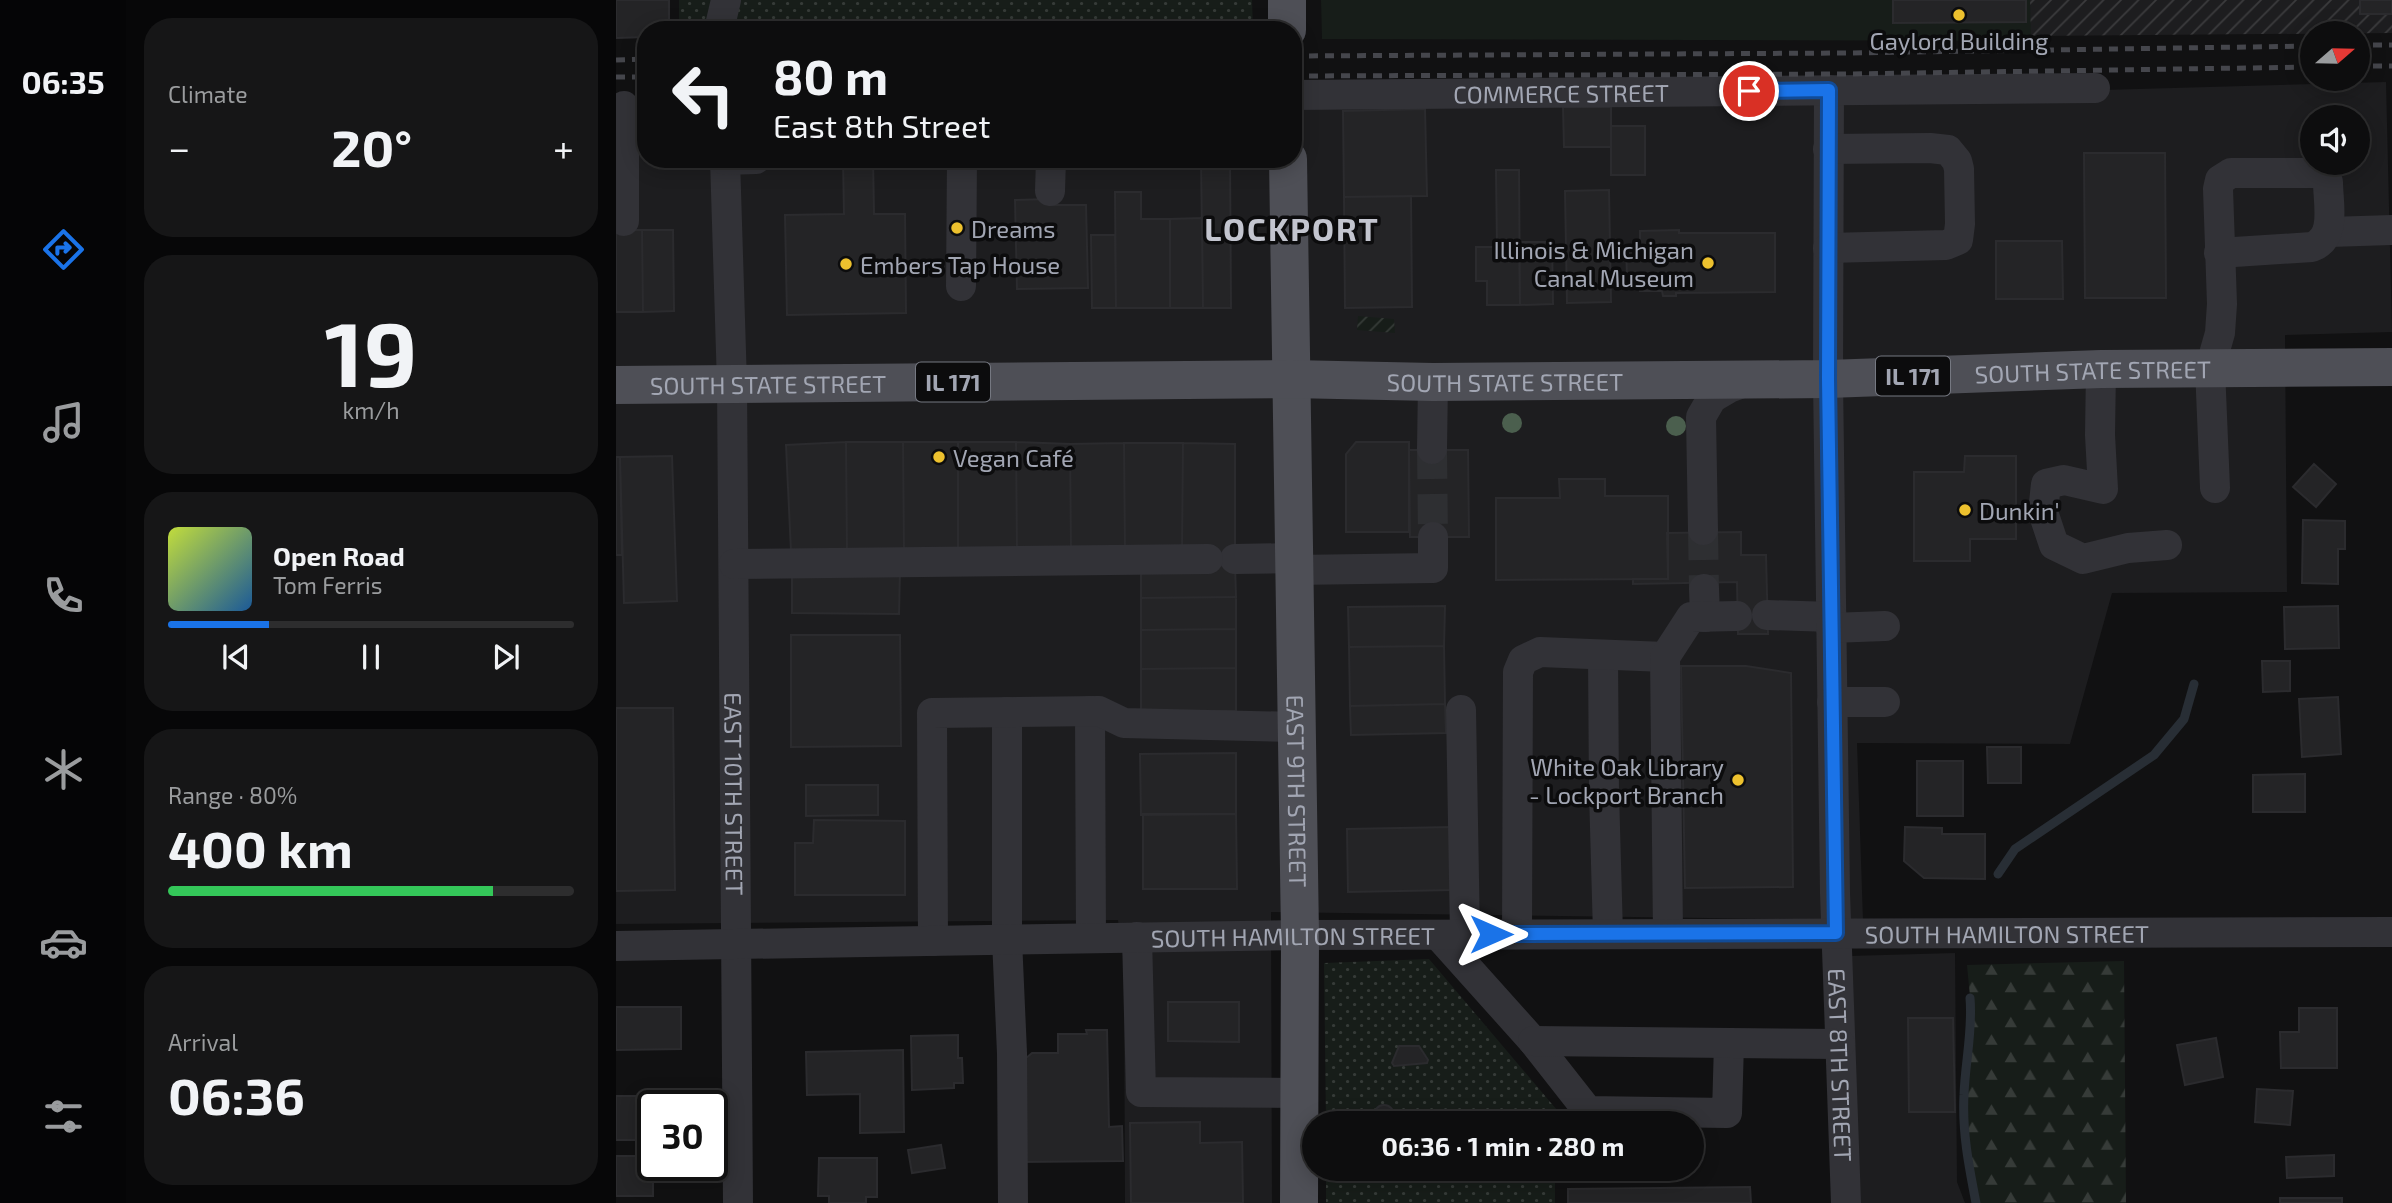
<!DOCTYPE html>
<html lang="en">
<head>
<meta charset="utf-8">
<style>
	:root { --surface:#0d0d0e; --page:#161617; --text:#f1f3f6; --muted:#9a9c9e; --line:#2d2d2e; --accent:#1a73e8 }
	body { margin:0; font-family:"Exo 2",sans-serif; background:var(--page); color:var(--text); height:100vh; display:flex; flex-direction:column; font-size:26px; white-space:nowrap }
	* { box-sizing:border-box; margin:0 }
	p { font-size:23px; color:var(--muted) }
	.icon { flex:none; width:38px; height:38px; fill:none; stroke:currentColor; stroke-width:2; stroke-linecap:round; stroke-linejoin:round }
	.map { position:relative; flex:1; overflow:hidden }
	.details { display:flex; flex-direction:column; gap:18px; padding:18px; background:#070708; width:490px }
	.details>* { flex:none }
	.hud { position:absolute; left:21px; top:21px; width:665px; height:147px; border-radius:28px; box-shadow:0 4px 18px #0003,0 0 0 2px var(--line); background:#0d0d0e; color:var(--text); overflow:hidden }
	.needle { width:46px; rotate:70deg }
	.buttons { position:absolute; left:1684px; top:21px; display:grid; gap:14px }
	.buttons a { display:grid; place-items:center; width:70px; height:70px; border-radius:50%; background:var(--surface); box-shadow:0 4px 18px #0003,0 0 0 2px var(--line); font-size:35px }
	.speed { position:absolute; left:21px; top:1090px; display:flex; gap:14px; font-size:35px; font-weight:700; text-align:center }
	.speed>* { display:grid; place-content:center; width:91px; height:91px; border-radius:50%; background:var(--surface); box-shadow:0 4px 18px #0003,0 0 0 2px var(--line); line-height:1 }
	.speed .limit { border:4px solid #111; border-radius:10px; background:#fff; color:#111 }
	.pin { position:absolute; display:grid; place-items:center; width:60px; height:60px; color:#fff; margin:-30px; border:4px solid #fff; border-radius:50%; box-shadow:0 2px 7px #0007 }
	.me { position:absolute; width:77px; margin:-38px; rotate:90deg; stroke-linejoin:round; filter:drop-shadow(0 0 5px #0008) }
	.turn { display:flex; align-items:center; gap:24px; height:147px; padding:0 21px; font-size:32px }
	.turn .icon { width:91px; height:91px; stroke-width:2.5 }
	.turn b { display:block; font-size:49px; line-height:60px }
	.big { font-size:52px; font-weight:700; line-height:1.1 }
	.details .widget { flex:1; display:flex; flex-direction:column; justify-content:center; gap:10px; min-width:0; padding:0 24px; border-radius:28px; background:var(--page) }
	.details .dial { align-items:center; gap:0 }
	.dial b { font-size:91px; line-height:1 }
	.song { display:flex; align-items:center; gap:21px }
	.cover { width:84px; height:84px; border-radius:10px; background:linear-gradient(135deg,hsl(70 70% 55%),hsl(210 70% 35%)) }
	.played { height:7px; border-radius:4px; background:linear-gradient(90deg,var(--accent) 25%,var(--line) 25%) }
	.keys { display:flex; justify-content:space-around; direction:ltr }
	.heat { display:flex; justify-content:space-between; align-items:center; font-size:38px; direction:ltr }
	.charge { height:10px; border-radius:5px; background:linear-gradient(90deg,#34c759 80%,var(--line) 0) }
	.trip { position:absolute; left:686px; top:1111px; width:402px; height:70px; border-radius:35px; background:var(--surface); box-shadow:0 4px 18px #0003,0 0 0 2px var(--line); font-weight:700; line-height:70px; text-align:center }
	main { display:flex; flex:1; min-height:0 }
	.tabs { display:flex; flex-direction:column; width:126px; justify-content:space-around; align-items:center; background:#050506; color:var(--muted) }
	.tabs .icon { width:49px; height:49px }
	.tabs .on { color:var(--accent) }
	.tabs b { font-size:32px; color:var(--text) }
	.map>svg:first-child { display:block }
	.built { fill:#1d1d1f; fill-rule:evenodd }
	.industrial { fill:url(#industrial-furrows) }
	.grass { fill:url(#grass-dots) }
	.forest { fill:url(#forest-firs) }
	.park { fill:#171d19 }
	.garden { fill:url(#garden-furrows) }
	.lines { fill:none; stroke-linecap:round; stroke-linejoin:round }
	.stream { stroke:#282e35; stroke-width:9 }
	.building { fill:#242426; stroke:#2b2b2e; stroke-width:2 }
	.minor-tunnel { stroke:#2e2f32; stroke-width:30; stroke-dasharray:30 15; stroke-linecap:butt }
	.minor { stroke:#323237; stroke-width:30 }
	.major { stroke:#4e4f56; stroke-width:38 }
	.rail { stroke:#45464c; stroke-width:5; stroke-dasharray:9 7; stroke-linecap:butt }
	.tree { fill:#4b5f4e }
	.route-casing { stroke:#114b97; stroke-width:18 }
	.route { stroke:#1a73e8; stroke-width:12 }
	.poi-dot { fill:#edc12e; stroke:#0c0c0d; stroke-width:2.5 }
	.labels { text-anchor:middle; dominant-baseline:central; stroke-width:7; stroke-linejoin:round; paint-order:stroke }
	.shield { fill:#0c0c0d; stroke:#757881; stroke-width:2 }
	.shield-label { font-size:23px; font-weight:bold; fill:#a2a6b3 }
	.poi-label { font-size:24px; fill:#a2a6b3; stroke:#0c0c0d; text-anchor:start }
	.street-label { font-size:24px; fill:#a2a6b3; stroke:#0c0c0d }
	.district-label { font-size:32px; font-weight:bold; letter-spacing:2px; fill:#c3c5cf; stroke:#0c0c0d }
</style>
</head>
<body>
<main>
<nav class="tabs">
<b>06:35</b>
<svg class="icon on" aria-label="directions" viewBox="0 0 24 24"><path d="M12 3l9 9-9 9-9-9zM9 14v-3h6M13 9l2 2-2 2"/></svg>
<svg class="icon" aria-label="music" viewBox="0 0 24 24"><path d="M9 18V5l10-2v13"/><circle cx="6" cy="18" r="3"/><circle cx="16" cy="16" r="3"/></svg>
<svg class="icon" aria-label="phone" viewBox="0 0 24 24"><path d="M5 4h4l2 5-3 2q2 4 5 5l2-3 5 2v4C11 20 4 13 5 4z"/></svg>
<svg class="icon" aria-label="climate" viewBox="0 0 24 24"><path d="M12 3v18M4 7l16 10M4 17L20 7"/></svg>
<svg class="icon" aria-label="car" viewBox="0 0 24 24"><path d="M5 17H2v-5l4-1 3-4h7l3 4 3 1v5h-3M9 17h6M6 11h13"/><circle cx="7" cy="17" r="2"/><circle cx="17" cy="17" r="2"/></svg>
<svg class="icon" aria-label="filters" viewBox="0 0 24 24"><path d="M4 7h16M4 17h16"/><circle cx="9" cy="7" r="2"/><circle cx="15" cy="17" r="2"/></svg>
</nav>
<section class="details">
<div class="widget"><p>Climate</p>
<div class="heat"><a>−</a><b class="big">20°</b><a>+</a></div>
</div>
<div class="widget dial"><b>19</b><p>km/h</p></div>
<div class="widget">
<div class="song"><i class="cover"></i><div><b>Open Road</b><p>Tom Ferris</p></div></div>
<div class="played"></div>
<div class="keys"><svg class="icon" aria-label="previous" viewBox="0 0 24 24"><path d="M18 5L8 12l10 7zM5 5v14"/></svg><svg class="icon" aria-label="pause" viewBox="0 0 24 24"><path d="M8 5v14M16 5v14"/></svg><svg class="icon" aria-label="next" viewBox="0 0 24 24"><path d="M6 5l10 7-10 7zM19 5v14"/></svg></div>
</div>
<div class="widget"><p>Range · 80%</p><b class="big">400 km</b><div class="charge"></div></div>
<div class="widget"><p>Arrival</p><b class="big">06:36</b></div>
</section>
<div class="map">
<svg width="1776" height="1203" viewBox="0 0 1776 1203">
	<defs>
		<pattern id="industrial-furrows" width="10" height="10" patternUnits="userSpaceOnUse" patternTransform="scale(1.75)"><rect width="10" height="10" fill="#1d1d1f"/><path d="M-1 1l2-2M0 10L10 0M9 11l2-2" fill="none" stroke="#3b3b3d"/></pattern>
		<pattern id="grass-dots" width="8" height="8" patternUnits="userSpaceOnUse" patternTransform="scale(1.75)"><rect width="8" height="8" fill="#171d19"/><path d="M2 2h.1M6 6h.1" fill="none" stroke="#363b38" stroke-width="1.8" stroke-linecap="round"/></pattern>
		<pattern id="forest-firs" width="22" height="20" patternUnits="userSpaceOnUse" patternTransform="scale(1.75)"><rect width="22" height="20" fill="#171d19"/><path d="M5 1l3.5 6h-7zM16 11l3.5 6h-7z" fill="#363b38"/></pattern>
		<pattern id="garden-furrows" width="10" height="10" patternUnits="userSpaceOnUse" patternTransform="scale(1.75)"><rect width="10" height="10" fill="#171d19"/><path d="M-1 1l2-2M0 10L10 0M9 11l2-2" fill="none" stroke="#363b38"/></pattern>
	</defs>
	<rect width="100%" height="100%" fill="#111112"/>
	<path class="built" d="M1770 82 1776 332 1669 335 1671 592 1496 593 1454 744 1241 743 1247 920 655 912 656 1203H509L508 964 502 920 0 924V119H30V159H677V102L1205 98ZM1696 117H1741V163H1696Z
		M1339 953 1341 1182 1349 1203H1242L1233 956Z"/>
	<path class="industrial" d="M1414 0H1776V33L1414 36Z"/>
	<path class="grass" d="M63 0H636L637 30H63Z
		M813 959 952 1123H710L708 963Z
		M710 1169H939V1203H710Z"/>
	<path class="forest" d="M1508 961 1510 1203H1360L1349 1149 1348 1097 1356 1017 1351 965Z"/>
	<path class="park" d="M705 0H1414L1415 41 706 39Z"/>
	<path class="garden" d="M742 316 778 319 779 333 741 330Z"/>
	<g class="lines">
		<path class="stream" d="M1382 874 1399 849 1538 755 1568 719 1578 684
			M1354 998C1357 1030 1349 1063 1348 1095 1346 1132 1353 1167 1360 1203"/>
	</g>
	<path class="building" d="M0 0H53V30H30V37L0 38Z
		M1277 0H1410V22L1277 23Z
		M1744 0H1776V14H1744Z
		M947 107H995V147H948Z
		M809 109 811 196 728 197 727 111Z
		M995 126H1029V175H995Z
		M1468 153H1549L1550 298H1469Z
		M227 159H257L258 214H289L290 313 171 315 169 215 228 214Z
		M585 159H614L615 308H587Z
		M880 170H903L904 305H871V281H860V247H881Z
		M993 190 995 302 951 303 949 191Z
		M499 192H525V219H554V308H500Z
		M795 196 796 307 729 308 728 197Z
		M433 199V205H470L472 288 401 289 399 200Z
		M586 218 587 308H554V219Z
		M0 230H26L27 312H0Z
		M26 230H57L58 311 27 312Z
		M1063 230V233H1159V292L1060 293V296H1047L1046 291H1024V275H1011L1010 248H1024V231Z
		M475 235H499L500 308H476Z
		M1380 241H1446L1447 299H1380Z
		M903 242H936L937 304 904 305Z
		M230 442H287L288 552 231 553Z
		M230 442 231 553 175 551 170 445Z
		M287 442H342V552H288Z
		M342 442H400L401 551 342 552Z
		M400 442 454 444 455 551H401Z
		M740 442H793V532H730V454Z
		M508 443H567L566 549 509 550Z
		M508 443 509 550 455 551 454 444Z
		M567 443 619 444V565L592 566 566 549Z
		M793 450H852L853 537H794Z
		M56 456 61 601 8 603 4 457Z
		M1349 456H1400V539H1354V561H1298V472H1348Z
		M0 457H4L6 555H0Z
		M1698 464 1720 484 1700 507 1677 487Z
		M943 479H989V496H1052V579L880 580V498H944Z
		M1687 520 1729 521V549H1722V584L1686 583Z
		M1125 532V555H1150L1152 634H1122L1121 582 1017 584V579H1052L1051 533Z
		M619 565 620 597 525 598V567Z
		M176 569 284 570 283 614 176 613Z
		M620 597V629L525 630V598Z
		M829 606 828 646 733 647 732 607Z
		M1722 606 1723 648 1669 649 1668 607Z
		M620 629V668L525 669V630Z
		M175 635H284L285 746 175 747Z
		M828 646 829 704 734 706 733 647Z
		M1646 661H1674V691L1647 692Z
		M1065 666H1130L1175 673 1177 887 1069 888Z
		M620 668V711H525V669Z
		M1722 697 1725 754 1686 757 1683 699Z
		M829 704 830 733 735 735 734 706Z
		M0 708H57L59 890 0 891Z
		M1371 747H1405V783H1372Z
		M620 753V814L525 815 524 754Z
		M1301 761H1347V816H1301Z
		M1689 774V812H1637V775Z
		M190 785H262V815L190 816Z
		M527 814H620L621 889H527Z
		M198 820 289 821V895H179V843H197Z
		M836 827 837 890 732 892 731 829Z
		M1289 827 1326 828V834H1369V879L1308 878 1288 861Z
		M552 1002H623V1042L552 1041Z
		M0 1007H65V1049L0 1050Z
		M1683 1008H1721V1068H1665L1664 1032H1683Z
		M1292 1018H1337L1339 1112H1293Z
		M470 1030H491L493 1127 506 1126 507 1161 403 1162 402 1065 416 1053H442V1034H471Z
		M342 1035V1058H346L347 1083H338V1088L296 1090 295 1036Z
		M1600 1038 1607 1077 1569 1085 1561 1045Z
		M783 1046H803L812 1060 811 1063 778 1066 776 1063Z
		M287 1050 288 1132 244 1133V1094L191 1095 190 1052Z
		M1641 1089 1677 1091 1674 1125 1639 1122Z
		M0 1096H68V1106H37V1140H0Z
		M758 1115a10 10 0 1 1 20 0a10 10 0 1 1-20 0Z
		M584 1122V1143L626 1142 627 1203H515L514 1123Z
		M325 1145 329 1168 296 1173 292 1150Z
		M1718 1155V1176L1671 1178 1670 1157Z
		M0 1156H37V1196H0Z
		M203 1158H261V1197H250V1203H213V1196H202Z
		M1134 1187 1135 1203H952V1189Z
		M1664 1198H1726V1203H1664Z"/>
	<g class="lines">
		<path class="minor-tunnel" d="M816 449 817 537
			M1087 530 1088 589"/>
		<g class="minor">
			<path d="M103 30 110 0"/>
			<path id="s1" d="M1213 90 1212 379 1219 893 1230 1203"/>
			<path id="s2" d="M677 95 1479 88"/>
			<path d="M8 106V221"/>
			<path id="s3" d="M109 159 116 384 122 1203"/>
			<path d="M109 160 140 159"/>
			<path d="M434 191 435 159"/>
			<path d="M1713 232 1776 230"/>
			<path d="M1212 248 1330 245 1342 240 1344 224 1343 169 1341 161 1332 150 1314 148 1212 149"/>
			<path d="M345 286 346 159"/>
			<path d="M1485 369 1484 435 1487 489 1448 480 1430 484 1427 512 1438 545 1467 559 1512 548 1551 545"/>
			<path d="M816 449 817 382"/>
			<path d="M1599 488 1594 368 1604 333 1606 304 1602 189 1604 180 1615 173H1700L1710 177 1712 182C1712 204 1721 238 1696 247L1603 253"/>
			<path d="M1087 530 1085 417 1096 398 1113 388 1132 381"/>
			<path d="M619 559 678 558"/>
			<path d="M118 564 592 559"/>
			<path d="M678 570 817 568V537"/>
			<path d="M1088 589 1089 617"/>
			<path d="M1151 615 1216 617"/>
			<path d="M1215 628 1269 626"/>
			<path d="M987 656 988 792 992 934"/>
			<path d="M1216 702H1269"/>
			<path d="M845 710 849 935"/>
			<path d="M474 711 475 938"/>
			<path d="M391 712V939L396 1053 397 1203"/>
			<path d="M901 934 902 672 907 660 924 652 1049 657"/>
			<path d="M1052 934 1049 657 1075 617 1121 616"/>
			<path d="M822 935 917 1041 972 1111 1111 1113 1113 1043"/>
			<path d="M521 937 525 1092 684 1093"/>
			<path d="M317 941 316 713 483 711 508 723 681 727"/>
			<path id="s4" d="M0 946 684 935 1776 932"/>
			<path d="M917 1041 1224 1044"/>
		</g>
		<g class="major">
			<path d="M671 0V30"/>
			<path id="s5" d="M672 159 684 935 683 1203"/>
			<path id="s6" d="M0 385 675 379 817 382 1212 379 1485 369 1776 367"/>
		</g>
		<path class="rail" d="M1741 45H1776
			M677 56 1231 53 1696 46
			M0 60 30 59
			M1741 66H1776
			M677 76 1232 74 1696 67
			M0 77H30"/>
	</g>
	<g class="tree">
		<circle cx="896" cy="423" r="10"/>
		<circle cx="1060" cy="426" r="10"/>
	</g>
	<g class="lines">
		<g class="route-casing">
			<path id="route" d="M875 934 1220 933 1212 379 1213 90 1133 91"/>
		</g>
		<use href="#route" class="route"/>
	</g>
	<g class="poi-dot">
		<circle cx="1343" cy="15" r="7"/>
		<circle cx="341" cy="228" r="7"/>
		<circle cx="1092" cy="263" r="7"/>
		<circle cx="230" cy="264" r="7"/>
		<circle cx="323" cy="457" r="7"/>
		<circle cx="1349" cy="510" r="7"/>
		<circle cx="1122" cy="780" r="7"/>
	</g>
	<g class="labels">
		<g class="shield">
			<rect x="1260" y="356.5" width="74" height="39" rx="5"/>
			<rect x="300" y="362.5" width="74" height="39" rx="5"/>
		</g>
		<g class="shield-label">
			<text x="1297" y="376">IL 171</text>
			<text x="337" y="382">IL 171</text>
		</g>
		<g class="poi-label">
			<text x="1343" y="40" text-anchor="middle">Gaylord Building</text>
			<text x="355" y="228">Dreams</text>
			<text x="1078" y="249" text-anchor="end">Illinois &amp; Michigan<tspan x="1078" dy="28">Canal Museum</tspan></text>
			<text x="244" y="264">Embers Tap House</text>
			<text x="337" y="457">Vegan Café</text>
			<text x="1363" y="510">Dunkin'</text>
			<text x="1108" y="766" text-anchor="end">White Oak Library<tspan x="1108" dy="28">- Lockport Branch</tspan></text>
		</g>
		<g class="street-label">
			<text stroke="none"><textPath href="#s2" startOffset="268">COMMERCE STREET</textPath></text>
			<text stroke="none"><textPath href="#s6" startOffset="1477">SOUTH STATE STREET</textPath></text>
			<text stroke="none"><textPath href="#s6" startOffset="889">SOUTH STATE STREET</textPath></text>
			<text stroke="none"><textPath href="#s6" startOffset="152">SOUTH STATE STREET</textPath></text>
			<text stroke="none"><textPath href="#s5" startOffset="632">EAST 9TH STREET</textPath></text>
			<text stroke="none"><textPath href="#s3" startOffset="635">EAST 10TH STREET</textPath></text>
			<text stroke="none"><textPath href="#s4" startOffset="1391">SOUTH HAMILTON STREET</textPath></text>
			<text stroke="none"><textPath href="#s4" startOffset="677">SOUTH HAMILTON STREET</textPath></text>
			<text stroke="none"><textPath href="#s1" startOffset="975">EAST 8TH STREET</textPath></text>
		</g>
		<g class="district-label">
			<text x="676" y="228">LOCKPORT</text>
		</g>
	</g>
</svg>
<div class="buttons">
<a><svg class="needle" viewBox="-14 -14 28 28"><path d="M0-13l5 13h-10z" fill="#e53935"/><path d="M0 13l5-13h-10z" fill="#9a9c9e"/></svg></a>
<a><svg class="icon" aria-label="sound" viewBox="0 0 24 24"><path d="M4 9h4l5-4v14l-5-4H4zM17 9q2 3 0 6"/></svg></a>
</div>
<div class="speed"><div class="limit">30</div></div>
<div class="pin" style="left:1133px;top:91px;background:#d93025"><svg class="icon" aria-label="arrive" viewBox="0 0 24 24"><path d="M6 21V4h12l-3 4 3 4H6"/></svg></div>
<svg class="me" style="left:875px;top:934px" viewBox="-20 -20 40 40"><path d="M0-17L14 15 0 8-14 15z" fill="#1a73e8" stroke="#fff" stroke-width="4"/></svg>
<div class="trip">06:36 · 1 min · 280 m</div>
<div class="hud">
<div class="turn"><svg class="icon" aria-label="left" viewBox="0 0 24 24"><path d="M17 20v-9H6M10 6l-5 5 5 5"/></svg><div><b>80 m</b>East 8th Street</div></div>
</div>
</div>
</main>
</body>
</html>
